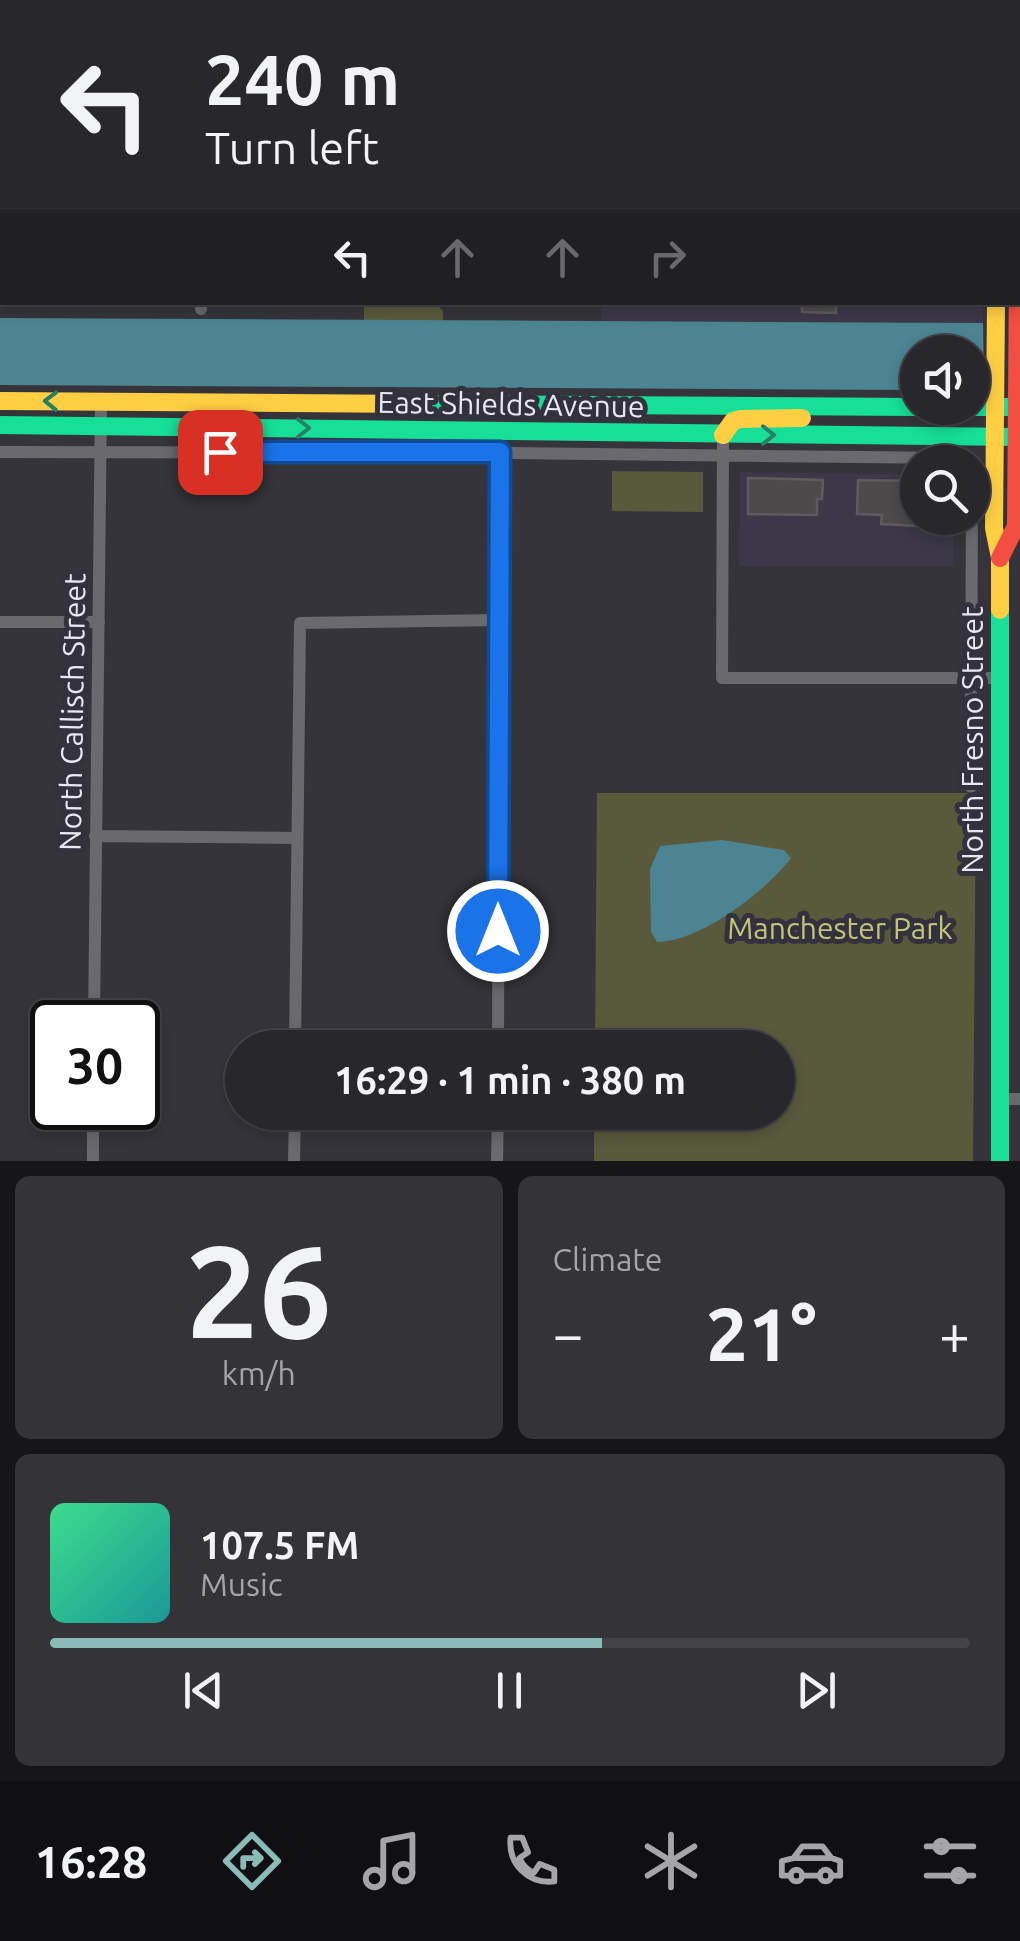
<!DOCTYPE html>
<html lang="en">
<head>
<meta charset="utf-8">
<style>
	:root { --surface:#28272c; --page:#343338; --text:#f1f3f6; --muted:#a5a5a9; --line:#444448; --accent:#8bbbb9 }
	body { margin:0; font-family:Ubuntu,sans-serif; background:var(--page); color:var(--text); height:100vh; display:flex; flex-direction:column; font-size:38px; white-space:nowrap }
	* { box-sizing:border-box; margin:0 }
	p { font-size:32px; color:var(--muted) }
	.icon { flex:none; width:55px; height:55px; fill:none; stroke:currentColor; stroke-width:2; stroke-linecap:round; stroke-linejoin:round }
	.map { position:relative; height:1161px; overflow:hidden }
	.side { display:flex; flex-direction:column; gap:15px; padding:15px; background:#161518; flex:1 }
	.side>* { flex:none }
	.banner { position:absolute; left:0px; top:0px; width:1020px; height:305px; box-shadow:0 5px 15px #0003,0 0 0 2px var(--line); background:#28272c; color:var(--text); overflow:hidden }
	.tools { position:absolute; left:900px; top:335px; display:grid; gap:20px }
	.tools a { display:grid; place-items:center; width:90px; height:90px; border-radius:50%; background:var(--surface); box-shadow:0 5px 15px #0003,0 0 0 2px var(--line); font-size:50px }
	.speed { position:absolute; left:30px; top:1000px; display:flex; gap:20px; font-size:50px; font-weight:700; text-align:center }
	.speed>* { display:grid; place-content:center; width:130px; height:130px; border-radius:50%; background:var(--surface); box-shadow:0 5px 15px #0003,0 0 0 2px var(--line); line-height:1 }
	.speed .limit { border:5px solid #111; border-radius:15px; background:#fff; color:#111 }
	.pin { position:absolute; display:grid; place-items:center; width:85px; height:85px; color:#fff; margin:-42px; border-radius:20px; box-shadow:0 5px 15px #0006 }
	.me { position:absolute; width:110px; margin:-55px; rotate:0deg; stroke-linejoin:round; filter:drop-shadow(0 0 8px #0008) }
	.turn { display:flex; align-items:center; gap:35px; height:210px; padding:0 40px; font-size:45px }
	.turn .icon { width:130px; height:130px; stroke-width:2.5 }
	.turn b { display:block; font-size:70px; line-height:85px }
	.lanes { display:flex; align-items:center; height:95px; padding:0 40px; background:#0003; justify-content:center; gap:50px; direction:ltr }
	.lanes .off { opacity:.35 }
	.big { font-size:75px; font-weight:700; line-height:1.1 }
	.side .tile { flex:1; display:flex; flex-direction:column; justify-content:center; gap:15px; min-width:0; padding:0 35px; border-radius:15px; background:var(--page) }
	.side .dial { align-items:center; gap:0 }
	.dial b { font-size:130px; line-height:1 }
	.song { display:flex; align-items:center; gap:30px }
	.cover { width:120px; height:120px; border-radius:15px; background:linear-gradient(135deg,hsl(150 70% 55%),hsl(180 70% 35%)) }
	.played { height:10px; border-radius:5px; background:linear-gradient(90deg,var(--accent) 60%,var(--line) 60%) }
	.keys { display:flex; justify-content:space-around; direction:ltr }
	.heat { display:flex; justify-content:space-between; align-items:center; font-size:55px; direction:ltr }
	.side .tiles { flex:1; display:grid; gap:15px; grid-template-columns:1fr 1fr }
	.tile:last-child { grid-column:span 2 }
	.trip { position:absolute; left:225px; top:1030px; width:570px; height:100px; border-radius:50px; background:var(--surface); box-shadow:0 5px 15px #0003,0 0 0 2px var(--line); font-weight:700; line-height:100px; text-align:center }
	.dock { display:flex; height:160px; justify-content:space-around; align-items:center; background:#101012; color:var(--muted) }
	.dock .icon { width:70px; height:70px }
	.dock .current { color:var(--accent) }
	.dock b { font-size:45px; color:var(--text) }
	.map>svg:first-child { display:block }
	.built { fill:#3c384a }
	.green { fill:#595a3c }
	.water { fill:#4c8491 }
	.building { fill:#4d4a4b; stroke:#5f5b5c; stroke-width:2.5 }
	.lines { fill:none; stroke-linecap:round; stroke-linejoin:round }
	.street { stroke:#6a6a6e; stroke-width:12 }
	.fast { stroke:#16e098; stroke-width:18 }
	.slow { stroke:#ffcf43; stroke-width:18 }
	.jam { stroke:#f24e42; stroke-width:18 }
	.oneway { stroke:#268066 }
	.route-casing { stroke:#114b97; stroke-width:25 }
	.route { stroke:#1a73e8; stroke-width:18 }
	.labels { text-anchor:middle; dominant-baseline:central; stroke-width:10; stroke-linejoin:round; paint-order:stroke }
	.street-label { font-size:30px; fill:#e9e7f0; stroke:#33313d }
	.park-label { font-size:30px; fill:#c2c579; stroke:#33313d }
</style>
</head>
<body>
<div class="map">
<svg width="1020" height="1161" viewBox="0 0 1020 1161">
	<rect width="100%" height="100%" fill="#35343a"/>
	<path class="built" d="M601 303H983V323H601Z
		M740 472 917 474 918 518H954L953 566H739Z"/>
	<path class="green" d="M364 303H435L443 311V321L364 320Z
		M612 471 703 472V512L612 511Z
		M597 793H976L973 1161H594V1113L778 1112V1048L595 1047Z"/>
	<path class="water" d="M0 318 983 323 984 380 973 389 972 352H918L917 390 0 385Z
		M722 840 784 850 791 858C766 891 700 942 657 942L651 932 650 869 660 846Z"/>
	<path class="building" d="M802 302H836V313L802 312Z
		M748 478 823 480 822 499H817V515L748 514Z
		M858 480 918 481V526L881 524 882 515 857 514Z"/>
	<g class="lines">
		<path class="street" d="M201 0V2
			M600 2V0
			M0 168H2
			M1018 179H1020
			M201 302V309
			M723 435 722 678H999
			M0 452 500 453 954 458 966 462
			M0 622H99
			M971 787 972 479
			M95 836 297 838
			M94 1022 101 402
			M295 1048 300 623 499 620
			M498 1048 500 453
			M1000 1099H1020
			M93 1161V1108
			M294 1161 295 1112
			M497 1161 498 1112"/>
		<path class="fast" d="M1005 0V2
			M419 404 918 407
			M972 407H1007
			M0 425 1020 437
			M1000 610V1161"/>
		<path class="slow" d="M996 302 994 528 1000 558V610
			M0 401 419 404
			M723 435 733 421 741 419 802 418"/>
		<path class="jam" d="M1000 558 1016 526 1018 270"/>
	</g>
	<defs><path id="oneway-chevron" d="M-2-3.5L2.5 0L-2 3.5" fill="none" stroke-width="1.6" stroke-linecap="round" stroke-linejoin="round" transform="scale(2.5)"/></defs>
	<g class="oneway">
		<use href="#oneway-chevron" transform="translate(51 401) rotate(-179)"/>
		<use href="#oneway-chevron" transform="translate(303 428)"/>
		<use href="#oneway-chevron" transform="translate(768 435)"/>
	</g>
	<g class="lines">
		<g class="route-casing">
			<path id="route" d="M220 452H500L498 931"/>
		</g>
		<use href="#route" class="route"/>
	</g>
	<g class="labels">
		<g class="street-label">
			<text transform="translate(511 404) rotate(1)">East Shields Avenue</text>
			<text transform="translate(72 712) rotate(-89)">North Callisch Street</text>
			<text transform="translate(972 740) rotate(-90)">North Fresno Street</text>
		</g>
		<g class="park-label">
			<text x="840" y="928">Manchester Park</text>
		</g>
	</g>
</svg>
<div class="tools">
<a><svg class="icon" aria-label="sound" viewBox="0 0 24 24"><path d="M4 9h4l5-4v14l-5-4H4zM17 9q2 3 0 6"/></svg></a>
<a><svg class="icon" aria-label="search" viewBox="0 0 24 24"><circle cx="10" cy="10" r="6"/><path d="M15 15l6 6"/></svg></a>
</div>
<div class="speed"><div class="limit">30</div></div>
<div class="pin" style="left:220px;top:452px;background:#d93025"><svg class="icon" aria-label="arrive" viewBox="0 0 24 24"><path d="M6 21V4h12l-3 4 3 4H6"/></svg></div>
<svg class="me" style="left:498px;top:931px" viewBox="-20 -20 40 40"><circle r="17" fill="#1a73e8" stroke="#fff" stroke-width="3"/><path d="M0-11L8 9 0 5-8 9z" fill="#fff"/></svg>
<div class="trip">16:29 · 1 min · 380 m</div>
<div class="banner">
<div class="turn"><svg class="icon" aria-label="left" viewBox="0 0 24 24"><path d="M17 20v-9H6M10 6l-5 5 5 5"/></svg><div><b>240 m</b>Turn left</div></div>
<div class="lanes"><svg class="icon" aria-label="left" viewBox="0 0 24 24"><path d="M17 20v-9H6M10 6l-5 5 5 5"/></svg><svg class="icon off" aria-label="ahead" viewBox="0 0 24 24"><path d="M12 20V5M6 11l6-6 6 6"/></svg><svg class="icon off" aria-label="ahead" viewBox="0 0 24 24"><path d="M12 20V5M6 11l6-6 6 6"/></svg><svg class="icon off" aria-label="right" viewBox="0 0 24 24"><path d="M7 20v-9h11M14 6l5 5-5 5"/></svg></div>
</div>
</div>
<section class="side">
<div class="tiles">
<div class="tile dial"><b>26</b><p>km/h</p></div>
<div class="tile"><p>Climate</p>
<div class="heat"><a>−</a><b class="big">21°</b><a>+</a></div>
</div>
<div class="tile">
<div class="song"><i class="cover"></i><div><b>107.5 FM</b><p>Music</p></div></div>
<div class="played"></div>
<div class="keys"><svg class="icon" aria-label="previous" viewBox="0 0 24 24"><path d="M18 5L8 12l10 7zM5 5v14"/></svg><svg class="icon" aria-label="pause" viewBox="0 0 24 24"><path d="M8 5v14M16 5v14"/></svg><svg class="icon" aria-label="next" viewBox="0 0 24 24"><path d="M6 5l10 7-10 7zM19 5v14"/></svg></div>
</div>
</div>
</section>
<nav class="dock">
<b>16:28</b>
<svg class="icon current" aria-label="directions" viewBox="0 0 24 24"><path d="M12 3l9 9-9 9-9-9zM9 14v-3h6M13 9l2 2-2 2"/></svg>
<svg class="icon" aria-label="music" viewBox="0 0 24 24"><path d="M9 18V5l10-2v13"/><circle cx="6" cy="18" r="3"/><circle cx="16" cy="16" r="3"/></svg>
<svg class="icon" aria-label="phone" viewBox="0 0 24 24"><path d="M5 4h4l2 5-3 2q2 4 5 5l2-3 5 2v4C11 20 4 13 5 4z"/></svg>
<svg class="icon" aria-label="climate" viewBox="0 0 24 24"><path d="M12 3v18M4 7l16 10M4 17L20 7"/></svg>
<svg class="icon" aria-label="car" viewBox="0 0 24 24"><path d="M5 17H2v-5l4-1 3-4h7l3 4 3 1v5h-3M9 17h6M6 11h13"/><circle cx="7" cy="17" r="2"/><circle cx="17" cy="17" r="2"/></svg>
<svg class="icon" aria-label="filters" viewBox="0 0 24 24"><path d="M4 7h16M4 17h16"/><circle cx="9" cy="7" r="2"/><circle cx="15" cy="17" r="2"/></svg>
</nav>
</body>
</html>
